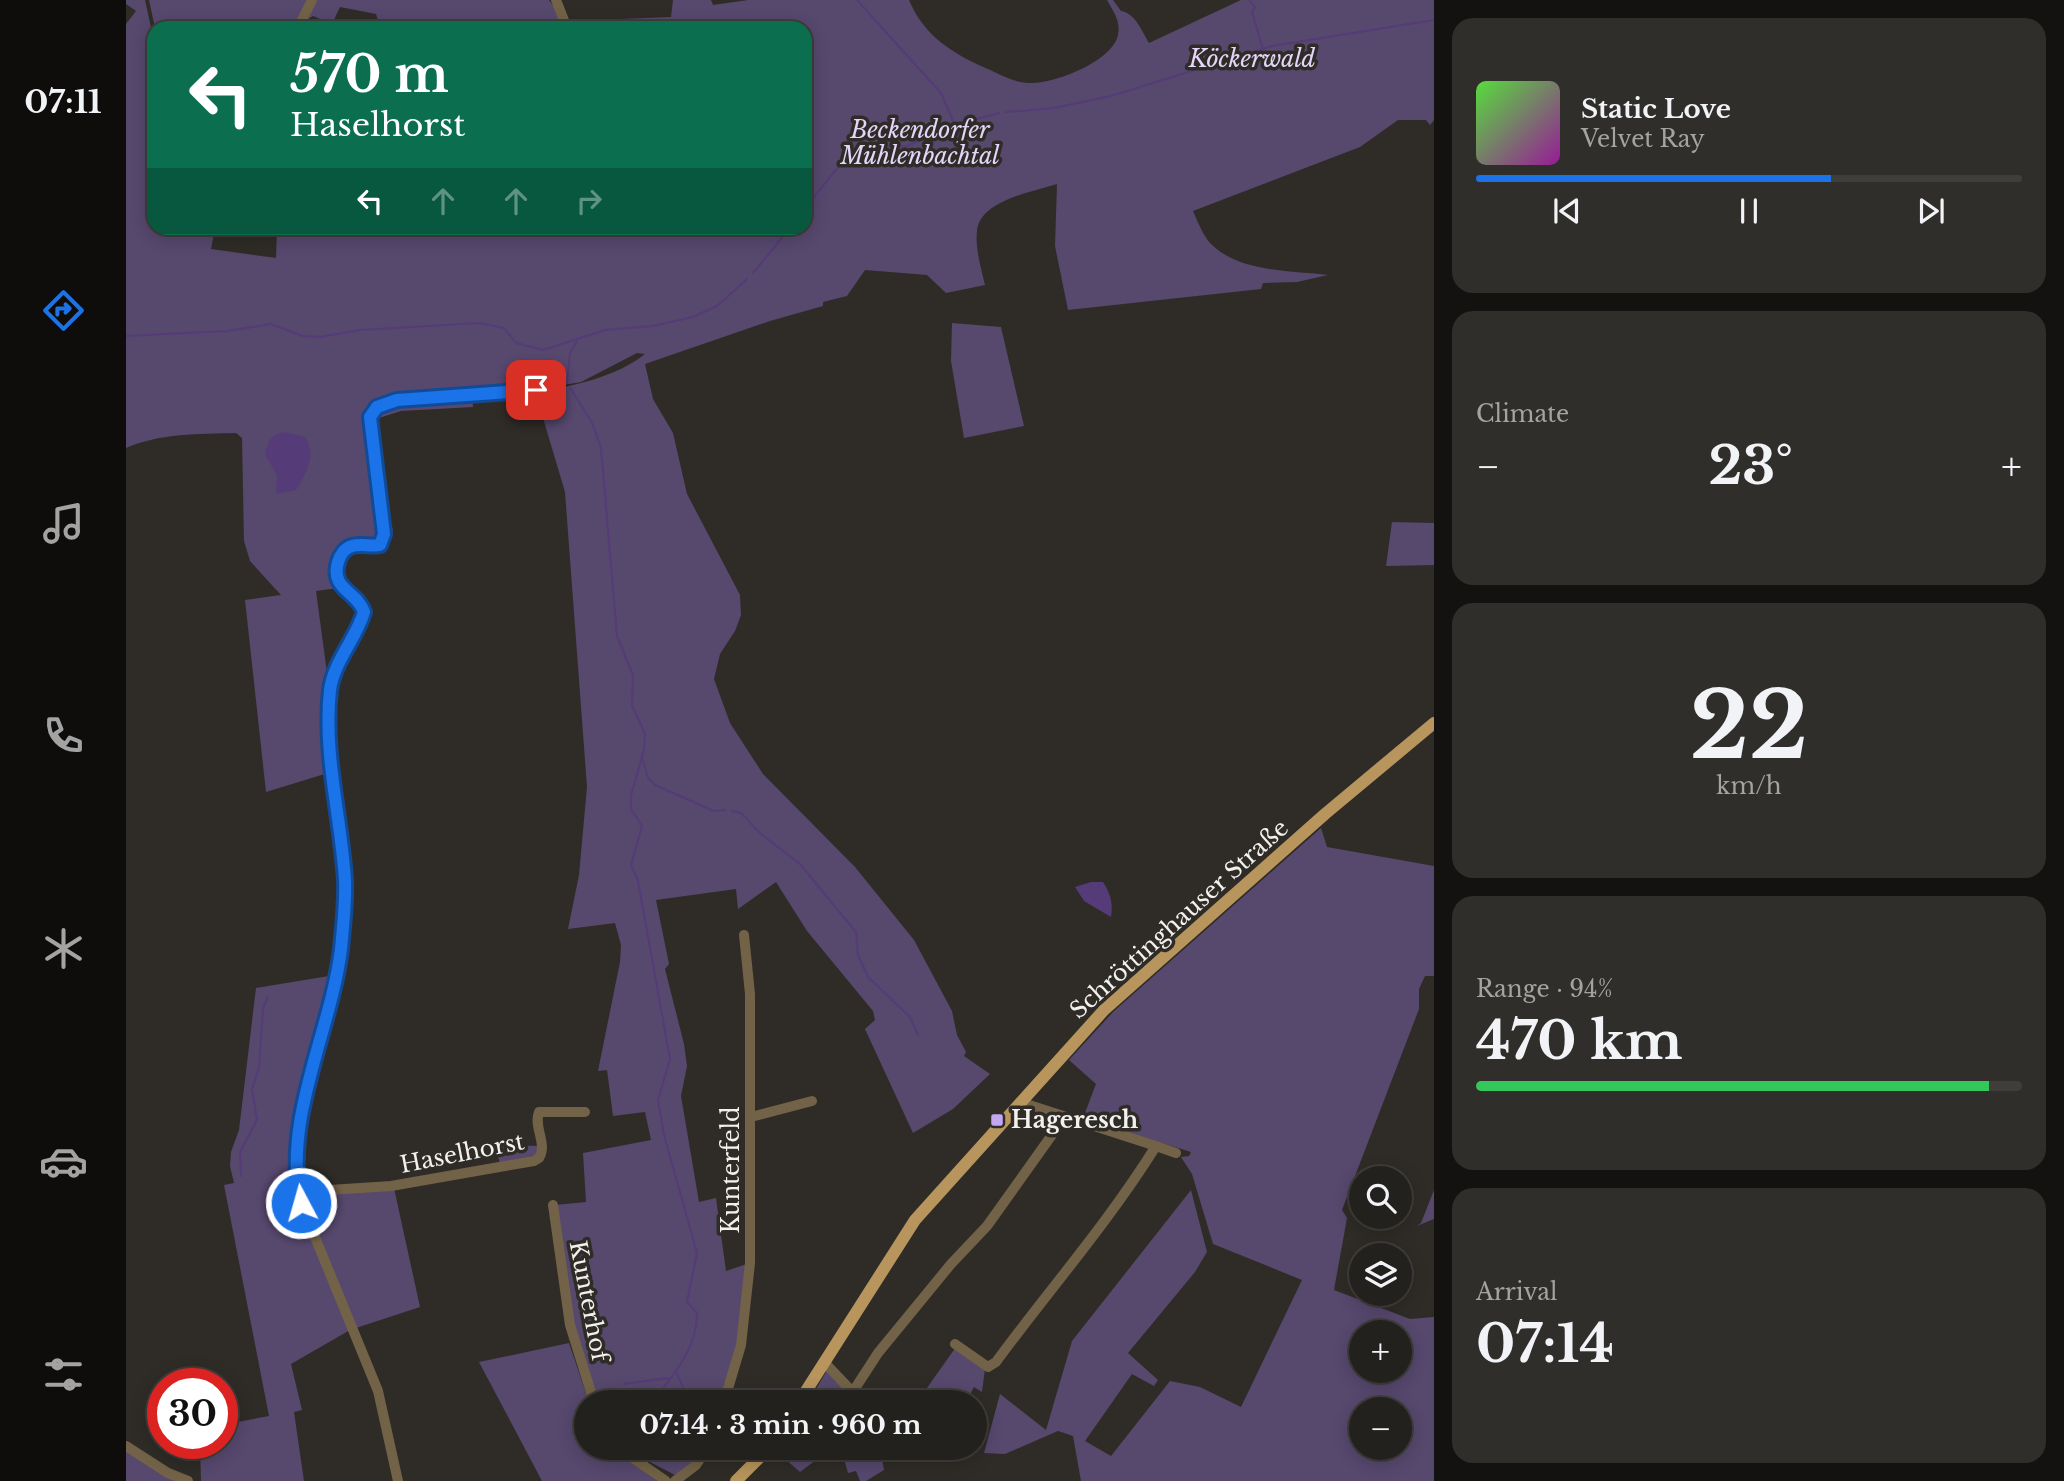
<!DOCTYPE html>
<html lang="en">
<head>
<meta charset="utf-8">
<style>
	:root { --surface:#23211d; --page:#2f2e2a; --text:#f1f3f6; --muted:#a3a3a4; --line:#403e3b; --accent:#1a73e8 }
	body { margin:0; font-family:"Libre Baskerville",serif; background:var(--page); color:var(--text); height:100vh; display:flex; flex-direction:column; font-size:26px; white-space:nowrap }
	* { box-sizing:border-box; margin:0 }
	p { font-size:23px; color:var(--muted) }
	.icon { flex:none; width:38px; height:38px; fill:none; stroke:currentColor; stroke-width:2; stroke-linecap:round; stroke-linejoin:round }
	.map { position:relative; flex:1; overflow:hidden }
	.side { display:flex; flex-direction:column; gap:18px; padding:18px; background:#131210; width:630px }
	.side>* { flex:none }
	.banner { position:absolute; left:21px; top:21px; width:665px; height:214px; border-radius:21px; box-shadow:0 4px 18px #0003,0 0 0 2px var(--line); background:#0b6e4f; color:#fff; overflow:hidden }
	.tools { position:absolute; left:1223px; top:1166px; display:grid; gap:14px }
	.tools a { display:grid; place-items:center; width:63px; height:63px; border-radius:50%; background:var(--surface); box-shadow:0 4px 18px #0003,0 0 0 2px var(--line); font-size:35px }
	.speed { position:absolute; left:21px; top:1368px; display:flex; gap:14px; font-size:35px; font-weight:700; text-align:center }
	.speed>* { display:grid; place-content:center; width:91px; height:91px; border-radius:50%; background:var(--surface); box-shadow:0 4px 18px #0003,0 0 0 2px var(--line); line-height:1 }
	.speed .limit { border:10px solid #d22; background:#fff; color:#111 }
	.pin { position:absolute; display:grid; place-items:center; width:60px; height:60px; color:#fff; margin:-30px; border-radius:14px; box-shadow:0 4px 10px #0006 }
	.me { position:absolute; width:77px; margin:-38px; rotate:354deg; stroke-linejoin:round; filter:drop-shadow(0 0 5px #0008) }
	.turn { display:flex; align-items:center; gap:24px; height:147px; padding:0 28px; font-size:32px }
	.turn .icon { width:91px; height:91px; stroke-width:2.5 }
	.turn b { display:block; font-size:49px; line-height:60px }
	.lanes { display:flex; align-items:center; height:66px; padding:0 28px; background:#0003; justify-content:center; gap:35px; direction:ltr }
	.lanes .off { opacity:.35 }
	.big { font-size:52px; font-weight:700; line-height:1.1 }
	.side .widget { flex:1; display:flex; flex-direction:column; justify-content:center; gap:10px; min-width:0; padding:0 24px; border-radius:21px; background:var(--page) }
	.side .dial { align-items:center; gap:0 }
	.dial b { font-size:91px; line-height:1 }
	.song { display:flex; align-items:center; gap:21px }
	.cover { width:84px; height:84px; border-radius:10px; background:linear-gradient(135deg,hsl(110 70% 55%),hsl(300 70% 35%)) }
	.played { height:7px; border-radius:4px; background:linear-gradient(90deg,var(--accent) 65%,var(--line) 65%) }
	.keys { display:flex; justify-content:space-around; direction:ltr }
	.heat { display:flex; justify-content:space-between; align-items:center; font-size:38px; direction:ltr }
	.charge { height:10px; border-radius:5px; background:linear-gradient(90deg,#34c759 94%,var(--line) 0) }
	.trip { position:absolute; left:448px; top:1390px; width:413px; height:70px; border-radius:35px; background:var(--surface); box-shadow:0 4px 18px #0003,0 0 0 2px var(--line); font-weight:700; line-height:70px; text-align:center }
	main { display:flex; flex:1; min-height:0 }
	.dock { display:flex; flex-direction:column; width:126px; justify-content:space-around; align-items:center; background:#0e0d0c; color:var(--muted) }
	.dock .icon { width:49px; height:49px }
	.dock .current { color:var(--accent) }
	.dock b { font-size:32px; color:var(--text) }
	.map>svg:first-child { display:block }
	.green { fill:#57486e; fill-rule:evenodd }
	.water { fill:#553b77 }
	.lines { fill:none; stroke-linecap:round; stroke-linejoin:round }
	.stream { stroke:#553b77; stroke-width:2 }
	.minor { stroke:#726247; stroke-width:10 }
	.major { stroke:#b7955c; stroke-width:12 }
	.route-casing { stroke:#114b97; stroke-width:18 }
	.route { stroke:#1a73e8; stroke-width:12 }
	.poi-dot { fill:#c4a7f1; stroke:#2f2c27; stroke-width:2.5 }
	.labels { text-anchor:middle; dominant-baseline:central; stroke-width:7; stroke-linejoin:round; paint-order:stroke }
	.park-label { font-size:23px; font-style:italic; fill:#e4d6fb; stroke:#2f2c27 }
	.street-label { font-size:23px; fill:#f3f1ed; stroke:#2f2c27 }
	.poi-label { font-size:23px; font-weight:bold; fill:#f3f1ed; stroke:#2f2c27; text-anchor:start }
</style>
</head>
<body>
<main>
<nav class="dock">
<b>07:11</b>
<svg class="icon current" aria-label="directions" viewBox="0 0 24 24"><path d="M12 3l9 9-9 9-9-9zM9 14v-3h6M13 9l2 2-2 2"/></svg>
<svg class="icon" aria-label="music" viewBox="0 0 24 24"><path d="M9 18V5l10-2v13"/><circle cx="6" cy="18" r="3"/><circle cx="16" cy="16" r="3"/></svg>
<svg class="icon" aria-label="phone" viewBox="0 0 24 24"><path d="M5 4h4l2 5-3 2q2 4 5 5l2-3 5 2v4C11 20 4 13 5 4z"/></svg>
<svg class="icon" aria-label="climate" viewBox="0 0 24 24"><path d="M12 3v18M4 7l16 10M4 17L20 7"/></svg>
<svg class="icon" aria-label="car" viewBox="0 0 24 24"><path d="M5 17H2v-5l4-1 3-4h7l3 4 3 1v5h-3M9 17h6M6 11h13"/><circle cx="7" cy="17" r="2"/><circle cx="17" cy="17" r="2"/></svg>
<svg class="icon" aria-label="filters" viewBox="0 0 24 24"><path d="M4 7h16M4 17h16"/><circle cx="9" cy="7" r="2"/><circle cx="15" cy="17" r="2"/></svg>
</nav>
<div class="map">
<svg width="1308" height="1481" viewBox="0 0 1308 1481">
	<rect width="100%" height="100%" fill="#2f2c27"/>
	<path class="green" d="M0 0H19L26 32 28 30V228H89L85 249 150 258 151 228H679V28H443V21L545 17 547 0H585L587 5 622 0H783C798 36 827 54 862 69 875 75 887 82 902 83 927 85 987 61 992 35 995 21 987 11 981 0H987L995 11C1009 13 1016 31 1023 43L1115 0H1308V120L1304 125 1300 120H1272L1234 147 1067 211C1072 222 1077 236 1086 245 1114 272 1166 271 1202 275L1171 282 1137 283 1135 289 942 310 929 246 931 184C907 192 854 200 851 231 849 248 855 268 859 285L820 293 801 275 739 270 721 296 697 302V306L644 321 519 364 527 399 547 433 561 494 614 595 615 615 609 631 594 654 588 679 604 723 637 774 729 867 788 940 826 1011 831 1035 840 1052 838 1056 864 1074 827 1109 787 1133 739 1029 749 1020 747 1011 681 931 650 882 612 909 610 889 530 900 543 964 539 969 558 1044 561 1066 555 1096 573 1202 590 1198 600 1271 621 1264 617 1320 595 1402H469L445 1326 429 1205 460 1202 457 1153 525 1140 519 1112 487 1116 481 1070 472 1071 494 962 495 945 489 923 442 929 453 875 461 787 439 492 409 391C444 388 492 376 519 354L511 353 455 382 437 385 407 383V387L246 407 257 526 253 543 218 547 212 588 190 591 201 673 206 674 202 773 140 792 119 600 155 595 124 561 118 541 116 438 110 433C72 434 35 433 0 448V24L10 11 0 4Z
		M23 0H183L170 28H29Z
		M188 0H423L431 11 436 28H361L360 20C325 25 290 31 254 27L250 14 214 7 206 24 187 16 182 19Z
		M826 323 875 327 898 426 838 438 825 361Z
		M346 397 347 407 275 411 253 418 258 494 267 531 261 533 246 432 248 413 267 403Z
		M1266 522 1308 523V565L1260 566Z
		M1195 828 1201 847 1308 866V976H1299L1293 989V1009L1216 1210 1221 1218 1208 1290 1284 1319 1308 1317V1481H955L947 1436 932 1431 879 1454 858 1453 874 1394 920 1430 946 1341 1065 1190 1081 1252 1069 1272 1002 1353 1032 1380 1028 1386 1006 1374 959 1441 985 1456 1044 1381 1074 1387 1115 1407 1176 1280 1087 1244 1066 1174 1055 1157 1063 1156 1065 1152 957 1118 970 1084 943 1060 987 1012ZM1236 1332H1274V1370H1236ZM1236 1409H1274V1447H1236Z
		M209 975 167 1182 172 1204 224 1330 165 1364 176 1410 168 1412 178 1481H75L74 1444H96V1425L143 1416 98 1185 108 1183 104 1166 105 1152 113 1130 130 988Z
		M369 1145 413 1146 411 1155 374 1164Z
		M268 1188 294 1307 230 1328 176 1194Z
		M1308 1190V1219L1291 1226 1295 1223Z
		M443 1343 463 1402H460V1447H486L531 1481H416L353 1362Z
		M830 1347 859 1369 856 1392 848 1387 840 1402H791Z
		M702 1369 732 1402H682Z
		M495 1447H580L569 1463 549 1475Z
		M653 1447H754L758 1470 740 1481H734L730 1471 722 1473 718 1459 711 1460 706 1448 674 1472 650 1451Z
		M0 1450 54 1481H0Z"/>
	<path class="water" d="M159 432 179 437C191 456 180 473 170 490L150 494 151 475 139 454C142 441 145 435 159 432Z
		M965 882H977C985 894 987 904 985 917L958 901 949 887Z"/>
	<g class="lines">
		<path class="stream" d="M731 0 815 93 829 125
			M1123 0 1129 7 1126 12 1137 49
			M880 112 928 108 985 96 1146 46 1308 20
			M679 208 713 166 733 150 781 146 829 125 873 113
			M627 273 664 228
			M0 336 101 331 145 324 177 336 194 337 234 330 354 323 378 328 390 343 417 350 479 330 527 326 567 317 591 306 621 279
			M441 383 444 353 451 341
			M445 389 466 423 475 448 491 636 507 675 506 705 519 734 518 750 505 795V809L516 826 505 865 512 881 544 1059 532 1100 538 1135 571 1253 561 1302 571 1313C572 1347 547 1376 526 1402
			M517 760 522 778 529 785 588 811 599 810
			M606 811 615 813 635 834 674 864 730 932 732 955 742 977 784 1017 792 1035
			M115 1176 114 1152 131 1120 126 1089 133 1068 137 1008 142 997
			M550 1372 564 1402
			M498 1384 542 1378
			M560 1447 562 1454"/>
		<path class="minor" d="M430 0 441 28
			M172 28 186 0
			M894 1102 1030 1146
			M625 1117 686 1101
			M173 1192 265 1186 408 1161 413 1158C422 1144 407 1127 413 1112H459
			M427 1205 444 1325 468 1402
			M829 1344 862 1367 870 1362C923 1290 982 1223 1030 1146L1050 1153
			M698 1362 736 1402
			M728 1390 752 1353 825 1264 861 1226 938 1118
			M598 1402 615 1345 624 1263V994L618 935
			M0 1446 42 1473 62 1481
			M491 1447 540 1481
			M272 1481 252 1391 175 1203C156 1119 205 1032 215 949 225 860 194 776 204 690 208 661 230 639 238 612 231 591 203 590 212 562 214 555 219 548 226 545 235 543 245 547 254 545L258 534 244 430C243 423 243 415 248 409 264 393 382 392 410 390
			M549 1481 570 1465 582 1447"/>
		<path class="major" d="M673 1402 789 1220 978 1010 1199 814 1308 723
			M610 1481 644 1447"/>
	</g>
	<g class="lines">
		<g class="route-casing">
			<path id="route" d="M175 1203C156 1120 205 1031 215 949 217 926 220 903 219 880 215 817 197 754 204 690 208 661 230 639 238 612 231 591 204 590 212 562 214 555 219 548 226 546 235 543 245 547 254 545L258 534 244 417 251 407 271 400 410 390"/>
		</g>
		<use href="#route" class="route"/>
	</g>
	<rect class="poi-dot" x="864" y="1113" width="14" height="14" rx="3.5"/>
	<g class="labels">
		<g class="park-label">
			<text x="1126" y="59">Köckerwald</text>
			<text x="794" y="130">Beckendorfer<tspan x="794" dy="26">Mühlenbachtal</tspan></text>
		</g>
		<g class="street-label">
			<text transform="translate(1053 919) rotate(-42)">Schröttinghauser Straße</text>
			<text transform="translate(336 1153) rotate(-11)">Haselhorst</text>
			<text transform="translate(605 1170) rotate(-90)">Kunterfeld</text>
			<text transform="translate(463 1301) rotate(79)">Kunterhof</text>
		</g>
		<g class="poi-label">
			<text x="885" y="1120">Hageresch</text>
		</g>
	</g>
</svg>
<div class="tools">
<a><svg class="icon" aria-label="search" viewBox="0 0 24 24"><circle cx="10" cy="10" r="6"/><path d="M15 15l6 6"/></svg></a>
<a><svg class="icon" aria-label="layers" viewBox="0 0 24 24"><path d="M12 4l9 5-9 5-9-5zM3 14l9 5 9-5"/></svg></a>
<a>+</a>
<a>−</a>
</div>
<div class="speed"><div class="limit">30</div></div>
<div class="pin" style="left:410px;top:390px;background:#d93025"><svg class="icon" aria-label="arrive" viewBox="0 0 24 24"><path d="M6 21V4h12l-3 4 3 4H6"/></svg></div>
<svg class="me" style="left:175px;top:1203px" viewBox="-20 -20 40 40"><circle r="17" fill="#1a73e8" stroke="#fff" stroke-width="3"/><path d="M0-11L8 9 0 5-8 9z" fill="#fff"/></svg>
<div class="trip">07:14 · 3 min · 960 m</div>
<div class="banner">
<div class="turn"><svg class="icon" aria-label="left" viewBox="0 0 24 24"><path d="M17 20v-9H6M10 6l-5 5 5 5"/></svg><div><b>570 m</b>Haselhorst</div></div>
<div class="lanes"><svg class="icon" aria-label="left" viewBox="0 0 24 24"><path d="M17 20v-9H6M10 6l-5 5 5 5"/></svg><svg class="icon off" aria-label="ahead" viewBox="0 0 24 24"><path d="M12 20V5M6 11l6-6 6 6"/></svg><svg class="icon off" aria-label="ahead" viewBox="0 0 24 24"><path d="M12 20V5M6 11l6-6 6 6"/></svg><svg class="icon off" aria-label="right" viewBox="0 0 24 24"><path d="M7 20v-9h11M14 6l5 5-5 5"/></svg></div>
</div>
</div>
<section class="side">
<div class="widget">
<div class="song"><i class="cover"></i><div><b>Static Love</b><p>Velvet Ray</p></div></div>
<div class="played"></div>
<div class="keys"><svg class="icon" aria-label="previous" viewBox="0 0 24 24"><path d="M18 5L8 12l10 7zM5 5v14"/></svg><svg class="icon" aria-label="pause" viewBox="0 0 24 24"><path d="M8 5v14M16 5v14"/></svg><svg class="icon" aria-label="next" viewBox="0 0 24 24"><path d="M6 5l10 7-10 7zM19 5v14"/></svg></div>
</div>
<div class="widget"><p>Climate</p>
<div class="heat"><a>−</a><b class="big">23°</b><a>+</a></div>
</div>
<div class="widget dial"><b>22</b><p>km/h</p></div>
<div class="widget"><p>Range · 94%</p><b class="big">470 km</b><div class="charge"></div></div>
<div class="widget"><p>Arrival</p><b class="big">07:14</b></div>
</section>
</main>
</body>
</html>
